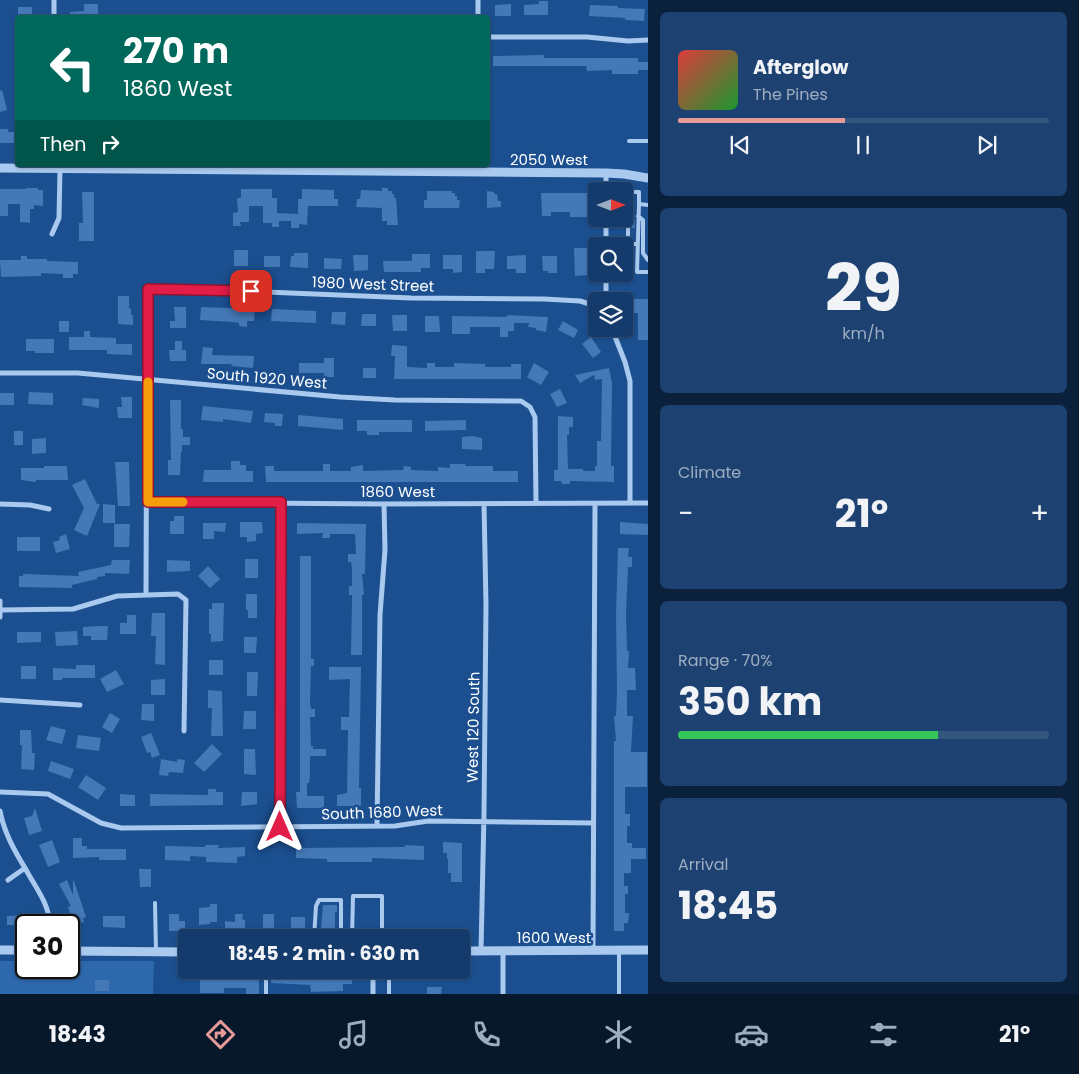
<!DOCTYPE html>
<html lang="en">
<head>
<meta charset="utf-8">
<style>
	:root { --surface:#143b6b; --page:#1d4271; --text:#f1f3f6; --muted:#9dadc1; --line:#33557e; --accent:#e69b98 }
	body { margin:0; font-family:Poppins,sans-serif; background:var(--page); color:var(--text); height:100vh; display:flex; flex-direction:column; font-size:19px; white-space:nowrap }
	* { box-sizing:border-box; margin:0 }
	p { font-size:16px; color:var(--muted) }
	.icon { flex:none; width:28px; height:28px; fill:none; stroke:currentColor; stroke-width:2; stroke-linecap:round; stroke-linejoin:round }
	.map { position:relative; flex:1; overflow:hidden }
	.panel { display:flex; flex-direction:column; gap:12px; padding:12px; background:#0b203b; width:431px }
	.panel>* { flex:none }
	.hud { position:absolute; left:15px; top:15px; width:475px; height:152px; border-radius:5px; box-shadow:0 1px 4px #0004,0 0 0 1px var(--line); background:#00695c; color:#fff; overflow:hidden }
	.needle { width:32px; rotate:90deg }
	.controls { position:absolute; left:588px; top:182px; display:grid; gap:10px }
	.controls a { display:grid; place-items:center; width:45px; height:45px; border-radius:5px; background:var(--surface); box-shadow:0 1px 4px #0004,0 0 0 1px var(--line); font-size:25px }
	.speed { position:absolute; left:15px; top:914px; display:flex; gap:10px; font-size:25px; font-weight:700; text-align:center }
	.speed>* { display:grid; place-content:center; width:65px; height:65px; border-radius:50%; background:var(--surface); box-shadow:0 1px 4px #0004,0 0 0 1px var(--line); line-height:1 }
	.speed .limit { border:2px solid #111; border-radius:8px; background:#fff; color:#111 }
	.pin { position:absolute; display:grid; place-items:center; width:42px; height:42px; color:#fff; margin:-21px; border-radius:10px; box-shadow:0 2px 8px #0006 }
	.me { position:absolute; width:55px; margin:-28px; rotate:0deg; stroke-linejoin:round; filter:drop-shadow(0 0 4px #0008) }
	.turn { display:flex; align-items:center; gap:18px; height:105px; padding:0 25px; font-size:22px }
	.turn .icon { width:65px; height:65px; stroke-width:2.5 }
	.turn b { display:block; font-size:35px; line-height:42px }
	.then { display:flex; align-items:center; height:48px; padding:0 25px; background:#0003; gap:10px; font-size:19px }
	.big { font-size:38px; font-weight:700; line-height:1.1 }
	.panel .tile { flex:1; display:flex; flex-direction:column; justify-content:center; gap:8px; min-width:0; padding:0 18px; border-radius:8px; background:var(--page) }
	.panel .dial { align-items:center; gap:0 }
	.dial b { font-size:65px; line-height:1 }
	.song { display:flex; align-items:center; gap:15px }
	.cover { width:60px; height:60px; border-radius:8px; background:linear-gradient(135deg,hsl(0 70% 55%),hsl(130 70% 35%)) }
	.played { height:5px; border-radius:2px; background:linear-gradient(90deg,var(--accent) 45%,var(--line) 45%) }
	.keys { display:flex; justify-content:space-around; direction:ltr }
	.heat { display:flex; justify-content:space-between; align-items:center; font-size:28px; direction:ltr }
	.charge { height:8px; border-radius:4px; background:linear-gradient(90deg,#34c759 70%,var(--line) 0) }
	.trip { position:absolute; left:178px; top:929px; width:292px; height:50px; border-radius:5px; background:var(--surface); box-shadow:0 1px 4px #0004,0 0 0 1px var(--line); font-weight:700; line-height:50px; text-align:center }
	.tabs { display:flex; height:80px; justify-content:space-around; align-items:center; background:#08182b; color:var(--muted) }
	.tabs .icon { width:35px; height:35px }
	.tabs .current { color:var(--accent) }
	.tabs b { font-size:22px; color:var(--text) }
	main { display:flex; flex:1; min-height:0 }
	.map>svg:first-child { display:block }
	.green { fill:#2e69ad }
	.building { fill:#4478b7 }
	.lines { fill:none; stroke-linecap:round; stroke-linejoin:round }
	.service { stroke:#a9c9ee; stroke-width:4 }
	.minor { stroke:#a9c9ee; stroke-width:5 }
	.tertiary { stroke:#a9c9ee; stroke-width:9 }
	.route-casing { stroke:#92132f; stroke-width:12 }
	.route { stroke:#e11d48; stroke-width:9 }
	.slow { stroke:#f59e0b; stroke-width:9 }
	.labels { text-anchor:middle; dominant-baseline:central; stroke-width:5; stroke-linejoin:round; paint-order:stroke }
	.street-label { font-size:15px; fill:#fff; stroke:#1b4f8f }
</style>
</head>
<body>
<main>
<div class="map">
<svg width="648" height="994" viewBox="0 0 648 994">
	<rect width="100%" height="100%" fill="#1b4f8f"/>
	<path class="green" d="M0 961H26V968H69V961H154L153 994H0Z"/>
	<path class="building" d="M539 1H548V15H524V5L539 4Z
		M84 4H98V18H70V12L84 11Z
		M511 4V16H495V5Z
		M590 5 618 6V8L645 9 644 21 625 20V18L589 16Z
		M18 7H32V18H18Z
		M544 55V58H638V62H648V70H638V74H612V70L587 71 586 66H493V56Z
		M2 90 7 110 0 112V91Z
		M0 129H8V132H18V143H0Z
		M26 188H38V190H43V206L34 205V209H30V223L20 222V204H8V216H0V189H26Z
		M382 188H388V191H392V194H394V198H396L398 225H387V221H382V208L356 207 357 199H360L361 190 382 191Z
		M241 189H272V198H277V213L298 214V199H302V189L334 190V199H338V206H308L307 225 299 224V228H291V221H279V227H272V223H263V206H249V222H240L241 226H233V213L238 212 237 198H241Z
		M427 191H452V193H455V196H457V200H460L459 208H424V200H427Z
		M487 191 494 192V194H497L498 201H501V207L487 208Z
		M82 192H94V241H79V223H83Z
		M541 193H587V217H570V212H551V216H542Z
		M624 211 628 215 632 211H634L635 228H632L630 225 628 224 624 228Z
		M574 248H588L589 275 575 276Z
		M234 250H248V266H234Z
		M476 251H495L494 269H485V273H476Z
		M294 253H308V268L290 267 291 256H294Z
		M412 254H430V268H421V272H384L383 261H412Z
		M353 255H368V270L354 271Z
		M443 255H462V272L453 273V269H443Z
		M526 255V273H516V269H507V256Z
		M21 256H27V259H47V261L78 262V274H73V278H63V274L41 273V276L1 277 0 260H21Z
		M264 256H280V267H264Z
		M542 256H557V273H548V271H543Z
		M324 258 342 259 341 269H324Z
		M118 296H129V308L131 309V315H133V325L118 324Z
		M632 299H648V340H638V313H632Z
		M174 307H186V328H170V321H175Z
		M201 307 255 309 254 321H247V327L239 326V323L232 322 200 320Z
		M272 309 316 311V323L271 321Z
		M332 312H346L345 325 331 324Z
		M362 314H376V326H361Z
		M392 315H407V331H393Z
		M507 315 548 317 546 332 536 330V328L528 327 529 323H514V331H508V337H500V327H470V334H452V316L507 317Z
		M425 316H439L440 332H425Z
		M59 321H69V332H59Z
		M563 321 578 330 574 338 558 330Z
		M84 331H90V337L116 338V344H132V355L107 354V350H69V337H84Z
		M591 337 601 352 593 358 582 344Z
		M26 339H54V353H35V351H26Z
		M175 341H182V350H186V361H170L169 350H175Z
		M392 345 407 346V367L427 368V363H435V367H454V363L485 364V367H511V364H521V379H394L395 356H391Z
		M203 347 213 348 212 355 254 356 253 368 231 366 232 364H201Z
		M324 358H334V377H324V373H299V363H324Z
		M534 363 549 372 541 385 527 377Z
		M363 368H376V378H363Z
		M609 368 612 383 611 466H614V482L570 481V484H562L561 481H554V470H558V416L573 417V427H569V435H567L568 469H583V471H595V466H597V441H601L602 379 595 380 594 375 580 383 575 375Z
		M560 389 567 403 557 407 550 394Z
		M29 392 53 393V405L28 404Z
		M0 393H14V405H0Z
		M121 397H132V418H118L117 407H122Z
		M83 398 99 399V408L82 405Z
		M170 400H181V429H183V437H190V445H182V452H181L180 475H168V460H171Z
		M203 406 253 411 251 423 223 419V422L201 420Z
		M265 413 283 414 282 426H275V423L264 422Z
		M298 415 343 419V430L298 426Z
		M357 420H412V432H379V435H367V431H357Z
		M466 420V430L425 431V421Z
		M14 431H23V445H14Z
		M472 436 482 438V450L462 449V437Z
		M46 438V453L32 454V439Z
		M231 461H240V465H246V471H253V482H203L204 470H231Z
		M115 462H129L130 506H118Z
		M323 464H330V471H351V467L363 465V471L403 470 404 466 411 467V470L438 471V467L450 468V464H465L466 466H493V471H518V482H266L265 466H274V471H323Z
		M44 466H67L68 480H36V482L21 480V468H44Z
		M85 479 97 504H100L87 536 74 530 84 508 72 485Z
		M103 504 115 505V523H103Z
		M174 516H184V534H170V521H174Z
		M240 522H262L263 533 256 534V541L247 542V537H240Z
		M620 522 648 524V535L620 534Z
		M203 523H226L225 532 214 531V539H203Z
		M297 523 366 524 365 574H362L364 595H362V655H351L352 599V595H349V586H352V568L351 562H348V554H356L355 534H330V538H322L323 533 297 534Z
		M114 524H130L129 547H114Z
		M66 534 70 549 56 553 53 542 60 540 59 537Z
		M17 537H40V551H17Z
		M618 548H629L628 557H632V567H628L626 614 627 651H629L628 668H635L636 690H627V716H633L631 752H647V787H625V814H630V826H627V843H632V848H646V859H631V873H624V886H628V894H625V913H629L628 923H624V931H614V741H616L614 716H616L617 692 616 614Z
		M300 556H311V659H314V666H311L310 703 311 709H315V717H310L311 746H313V749H326V756H310V776L309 783H307V796H324V808H297L296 792H300Z
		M245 559H258V578H245Z
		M112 560H130L129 574 105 573V576L97 577V579L72 585V588L19 587V576H23V574L79 576 78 572 111 565Z
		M167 560 190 561V571L167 572Z
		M208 566 220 579 210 588 198 576Z
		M246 594H257V618H248V610H246Z
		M212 603H224L223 641 211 642V634H209V609H212Z
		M152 613H165V665L155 664 156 636H151Z
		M127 615H136V634H120V623H127Z
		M101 626H108L107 640H91V636H83V627Z
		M77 631 78 645 56 646 55 632Z
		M17 632H41V642L17 643Z
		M244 637H257L256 653H244Z
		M209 660H223V675H209Z
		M76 665H95V678H62V680H53V668L76 669Z
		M21 666H36V679H21Z
		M329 667H361L359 788H361V806H337V795L347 793 348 730H341V717H349L350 679 329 680Z
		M116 670 124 684 107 692 100 679Z
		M247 672H258L257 696H247Z
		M165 679V695H151V680Z
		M208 690 222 691 223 736H211L212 708H208Z
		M142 704H154V721L141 720Z
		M244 711H256V729H243Z
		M110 713 120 719 112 733 102 727Z
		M51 726 66 730 62 744 46 740Z
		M20 730H31L32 753H35L34 770 21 769 22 745H20Z
		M151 733 160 755 152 758 150 752 147 753 141 737Z
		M78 735 101 738 99 751 76 748Z
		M212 744 222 754 204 772 194 763Z
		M244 749H255L256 775 244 774Z
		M161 759 177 762V759L185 760 183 773 169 772 168 776 159 775Z
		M51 761 74 769 70 779 48 771Z
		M86 775 106 788 98 800 78 787Z
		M208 789H216V792H223V805L150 806V794L208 795Z
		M242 792H257V804L241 806Z
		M120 794 135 795V806H120Z
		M35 808 42 831 29 835 24 818 32 816Z
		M73 838H82V846H87V849H126V860H99V857L73 858Z
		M52 840 60 862 48 867 39 845Z
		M443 842 462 843V882H451V873H448V859H447V853H443Z
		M205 845H219L218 848 245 847V856L237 857V863L206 862V857L190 856V861L165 860V846L205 847Z
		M405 845 424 846V860L372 858V862H327V859L296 858V848L405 847Z
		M139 869H151V887H140Z
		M67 880 73 895V881H74L86 917 83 918 84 922 74 925 68 907 71 906 59 884Z
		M210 904H217V922H210V924L199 925V908L210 907Z
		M323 905H337V912H335V929H321Z
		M169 914H179V921H185V931H169Z
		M235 914H243L242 919 245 920V933L225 932V921L235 922Z
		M263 914H274V930L263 931Z
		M31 915V925H26V927H15V925H7V916Z
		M103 916H125V928L103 927Z
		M291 917H305V929H291Z
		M259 970V994H246V988H224V993H200V977H210V971Z
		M271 970H284V972H344V974H352V984H343V991L311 992 310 985 271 983Z
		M95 980H109V991H95Z
		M427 987H442L441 994H427Z"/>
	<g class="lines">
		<path class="service" d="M629 141H648
			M648 205 639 204 637 272H648
			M628 211V192H639V204
			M638 216 643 220V253L648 260
			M628 228V244
			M606 244H637
			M155 903 156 952
			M314 938 316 906 319 900H341V938
			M352 938 353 896H382V938
			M266 970V994
			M389 994V970
			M619 994V950"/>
		<path class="minor" d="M54 18V0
			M478 18V0
			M488 37H587L628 41 648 40
			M606 173V191
			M606 219V246
			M52 234 59 218 60 169
			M606 274V301
			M612 329 625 362 630 381V503
			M0 373H78L340 397 395 400 521 401 530 407 535 417 536 503
			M148 502 384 504 648 503
			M0 504 30 505 49 509
			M146 595 147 289 220 290 411 298 544 299 580 301 596 306
			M0 601V617
			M0 610 73 609 117 596 178 594 186 600 184 731
			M0 700 80 705
			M0 792 48 794 101 823 121 828 395 826 428 821 593 823
			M0 811C4 832 14 850 25 868 35 887 49 903 50 925
			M377 826 380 615 385 550 384 504
			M280 827 281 503
			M8 880 25 868
			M593 950 595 504
			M481 951 484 813 486 605 484 504
			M373 970V994
			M503 994V951"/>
		<path class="tertiary" d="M0 168 606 173 624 174 648 178
			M0 950H26
			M69 951 186 952
			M461 951 648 950"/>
	</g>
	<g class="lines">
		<g class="route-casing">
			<path id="route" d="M251 291 148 289V502H281L280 827"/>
		</g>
		<use href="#route" class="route"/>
		<path class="slow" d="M148 382V502H183"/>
	</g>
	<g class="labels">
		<g class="street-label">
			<text x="549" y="159">2050 West</text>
			<text transform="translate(373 284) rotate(2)">1980 West Street</text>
			<text transform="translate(267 378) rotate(5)">South 1920 West</text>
			<text x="398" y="491">1860 West</text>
			<text transform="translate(473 727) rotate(-89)">West 120 South</text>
			<text transform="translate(382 812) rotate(-2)">South 1680 West</text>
			<text x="554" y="937">1600 West</text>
		</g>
	</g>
</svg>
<div class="controls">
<a><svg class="needle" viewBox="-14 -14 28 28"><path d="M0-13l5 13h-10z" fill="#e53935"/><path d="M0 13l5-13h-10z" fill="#9dadc1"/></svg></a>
<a><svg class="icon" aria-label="search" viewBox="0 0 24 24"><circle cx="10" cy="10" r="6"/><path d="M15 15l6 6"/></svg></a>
<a><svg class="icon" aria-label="layers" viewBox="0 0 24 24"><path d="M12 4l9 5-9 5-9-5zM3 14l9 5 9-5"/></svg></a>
</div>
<div class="speed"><div class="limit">30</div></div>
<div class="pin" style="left:251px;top:291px;background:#d93025"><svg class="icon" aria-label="arrive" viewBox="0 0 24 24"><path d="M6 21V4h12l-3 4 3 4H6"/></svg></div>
<svg class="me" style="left:280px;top:827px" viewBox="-20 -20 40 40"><path d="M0-17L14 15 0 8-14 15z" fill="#e11d48" stroke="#fff" stroke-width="4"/></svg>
<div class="trip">18:45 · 2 min · 630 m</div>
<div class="hud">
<div class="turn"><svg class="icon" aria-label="left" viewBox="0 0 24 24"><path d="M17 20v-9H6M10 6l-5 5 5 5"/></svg><div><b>270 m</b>1860 West</div></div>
<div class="then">Then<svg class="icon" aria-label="right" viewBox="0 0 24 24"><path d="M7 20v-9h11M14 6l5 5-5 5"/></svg></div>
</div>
</div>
<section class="panel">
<div class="tile">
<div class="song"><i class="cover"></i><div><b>Afterglow</b><p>The Pines</p></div></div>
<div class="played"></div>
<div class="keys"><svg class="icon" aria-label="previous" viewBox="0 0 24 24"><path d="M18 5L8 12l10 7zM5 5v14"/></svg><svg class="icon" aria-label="pause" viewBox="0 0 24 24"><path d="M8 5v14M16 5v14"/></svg><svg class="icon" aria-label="next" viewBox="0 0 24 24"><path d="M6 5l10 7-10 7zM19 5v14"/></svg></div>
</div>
<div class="tile dial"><b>29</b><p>km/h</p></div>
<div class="tile"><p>Climate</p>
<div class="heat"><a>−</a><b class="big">21°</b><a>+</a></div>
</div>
<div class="tile"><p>Range · 70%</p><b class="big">350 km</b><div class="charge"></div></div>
<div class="tile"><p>Arrival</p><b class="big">18:45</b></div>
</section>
</main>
<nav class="tabs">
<b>18:43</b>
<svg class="icon current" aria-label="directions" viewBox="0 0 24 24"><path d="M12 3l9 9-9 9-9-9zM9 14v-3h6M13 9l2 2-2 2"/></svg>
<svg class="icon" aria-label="music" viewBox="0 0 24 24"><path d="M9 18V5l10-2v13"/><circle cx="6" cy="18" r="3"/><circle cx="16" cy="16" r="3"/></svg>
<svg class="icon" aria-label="phone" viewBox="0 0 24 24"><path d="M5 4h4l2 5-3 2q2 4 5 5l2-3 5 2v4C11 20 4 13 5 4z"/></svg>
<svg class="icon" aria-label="climate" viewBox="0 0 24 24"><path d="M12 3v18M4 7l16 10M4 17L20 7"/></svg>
<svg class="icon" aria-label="car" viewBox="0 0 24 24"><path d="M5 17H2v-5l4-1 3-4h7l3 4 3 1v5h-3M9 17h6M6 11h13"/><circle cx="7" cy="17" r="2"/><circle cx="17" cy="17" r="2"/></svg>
<svg class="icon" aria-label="filters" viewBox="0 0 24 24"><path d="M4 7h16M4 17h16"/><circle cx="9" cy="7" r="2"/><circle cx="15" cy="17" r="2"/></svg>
<b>21°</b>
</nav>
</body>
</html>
